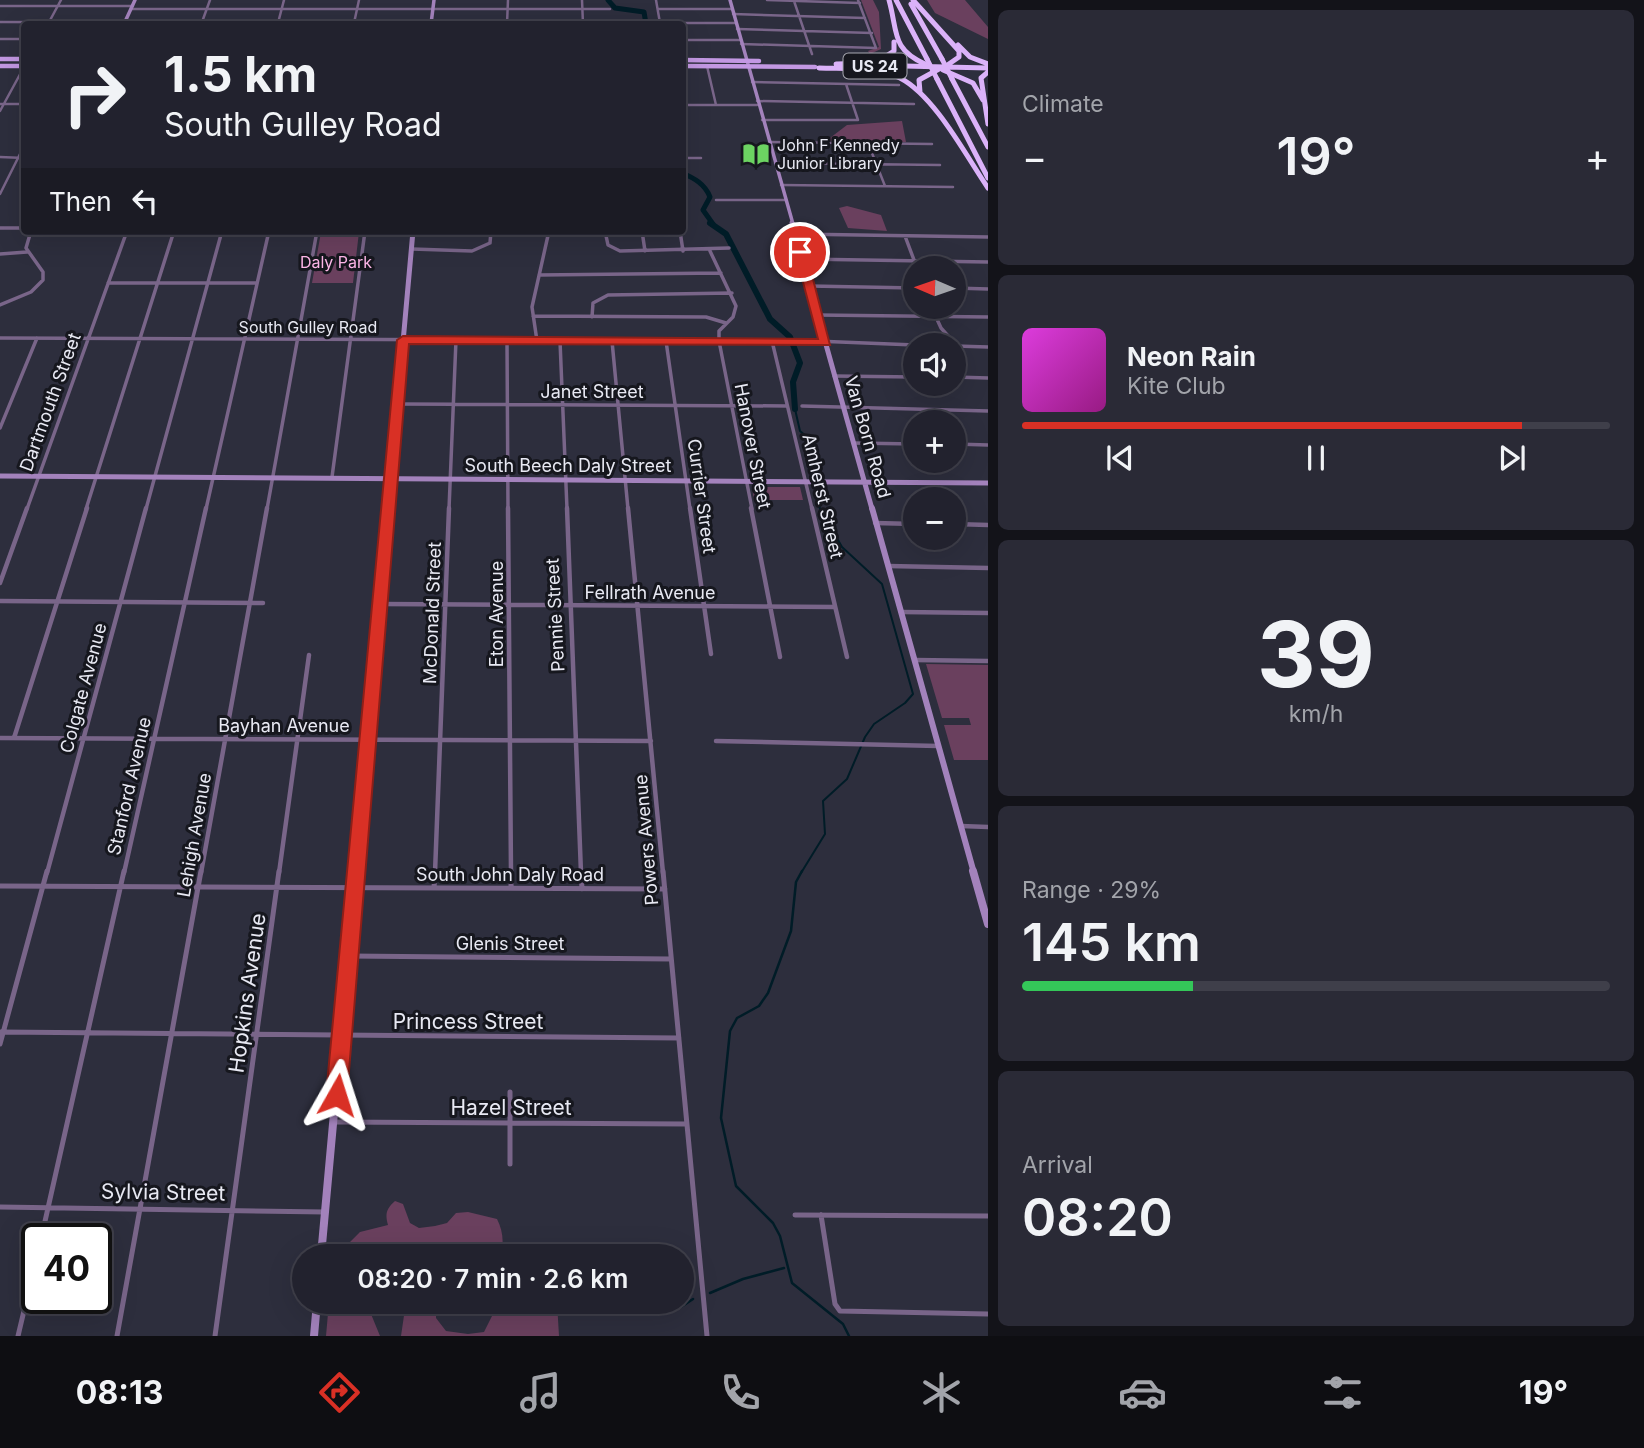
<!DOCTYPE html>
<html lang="en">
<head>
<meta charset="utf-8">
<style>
	:root { --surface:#22222e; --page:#2a2a36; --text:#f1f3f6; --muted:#a2a4aa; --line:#3f3f4a; --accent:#d93025 }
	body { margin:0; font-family:Inter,sans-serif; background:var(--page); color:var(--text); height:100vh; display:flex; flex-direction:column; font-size:26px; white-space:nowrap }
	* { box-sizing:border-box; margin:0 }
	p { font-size:23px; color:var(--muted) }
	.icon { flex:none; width:38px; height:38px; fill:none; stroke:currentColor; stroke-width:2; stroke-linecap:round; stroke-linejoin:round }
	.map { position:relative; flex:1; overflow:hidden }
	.panel { display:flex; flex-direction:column; gap:10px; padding:10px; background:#131319; width:656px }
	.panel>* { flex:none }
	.top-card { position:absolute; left:21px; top:21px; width:665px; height:214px; border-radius:7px; box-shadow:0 7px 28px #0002,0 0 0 2px var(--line); background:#22222e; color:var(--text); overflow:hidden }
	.needle { width:46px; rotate:272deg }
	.controls { position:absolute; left:903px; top:256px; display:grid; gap:14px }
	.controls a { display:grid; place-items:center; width:63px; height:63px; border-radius:50%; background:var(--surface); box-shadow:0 7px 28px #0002,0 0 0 2px var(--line); font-size:35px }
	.speed { position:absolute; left:21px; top:1223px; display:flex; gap:14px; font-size:35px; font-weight:700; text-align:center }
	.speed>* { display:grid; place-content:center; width:91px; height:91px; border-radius:50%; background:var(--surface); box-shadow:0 7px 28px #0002,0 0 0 2px var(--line); line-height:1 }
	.speed .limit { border:4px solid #111; border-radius:10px; background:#fff; color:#111 }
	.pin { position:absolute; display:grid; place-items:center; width:60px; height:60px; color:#fff; margin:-30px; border:4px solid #fff; border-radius:50%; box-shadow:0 2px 7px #0007 }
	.me { position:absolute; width:77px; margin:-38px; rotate:6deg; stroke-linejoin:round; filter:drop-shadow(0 0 5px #0008) }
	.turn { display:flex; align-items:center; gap:24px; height:147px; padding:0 28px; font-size:32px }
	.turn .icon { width:91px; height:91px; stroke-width:2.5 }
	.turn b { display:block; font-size:49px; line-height:60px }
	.then { display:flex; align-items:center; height:66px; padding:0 28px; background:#0003; gap:14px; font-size:26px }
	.big { font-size:52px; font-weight:600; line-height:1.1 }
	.panel .widget { flex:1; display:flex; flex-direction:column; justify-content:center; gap:10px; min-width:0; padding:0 24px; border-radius:10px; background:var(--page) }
	.panel .dial { align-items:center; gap:0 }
	.dial b { font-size:91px; line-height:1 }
	.song { display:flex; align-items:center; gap:21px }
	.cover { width:84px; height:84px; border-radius:10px; background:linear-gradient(135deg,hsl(300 70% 55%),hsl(310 70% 35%)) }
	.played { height:7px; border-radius:4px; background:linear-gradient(90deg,var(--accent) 85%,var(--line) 85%) }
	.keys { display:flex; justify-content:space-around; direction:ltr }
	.heat { display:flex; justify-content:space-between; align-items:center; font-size:38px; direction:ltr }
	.charge { height:10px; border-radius:5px; background:linear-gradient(90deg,#34c759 29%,var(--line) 0) }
	.trip { position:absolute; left:292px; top:1244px; width:402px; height:70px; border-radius:35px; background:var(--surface); box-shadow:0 7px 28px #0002,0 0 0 2px var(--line); font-weight:600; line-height:70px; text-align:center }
	.dock { display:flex; height:112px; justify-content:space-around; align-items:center; background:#0e0e12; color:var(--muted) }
	.dock .icon { width:49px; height:49px }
	.dock .selected { color:var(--accent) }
	.dock b { font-size:32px; color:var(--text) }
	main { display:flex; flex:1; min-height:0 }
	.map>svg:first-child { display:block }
	.green { fill:#6a405e }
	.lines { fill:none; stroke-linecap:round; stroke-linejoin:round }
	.stream-far1 { stroke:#001c27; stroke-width:2 }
	.stream { stroke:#001c27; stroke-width:2.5 }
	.river-far1 { stroke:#001c27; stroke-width:5 }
	.river { stroke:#001c27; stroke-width:6 }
	.street-far3 { stroke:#796589; stroke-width:2.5 }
	.street-far2 { stroke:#796589; stroke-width:3.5 }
	.street-far1 { stroke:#796589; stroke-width:4.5 }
	.street { stroke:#796589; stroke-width:5 }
	.secondary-far3 { stroke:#a382bc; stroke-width:3.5 }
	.secondary-far2 { stroke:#a382bc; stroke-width:5 }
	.secondary-far1 { stroke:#a382bc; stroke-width:6 }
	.secondary { stroke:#a382bc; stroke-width:8 }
	.primary { stroke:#c398e3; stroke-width:4.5 }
	.highway { stroke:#dbb2f9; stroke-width:5 }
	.highway-bridge { stroke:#dbb2f9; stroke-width:5 }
	.route { fill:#d93025; stroke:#8d1f18; stroke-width:2 }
	.labels { text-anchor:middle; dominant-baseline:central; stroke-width:6; stroke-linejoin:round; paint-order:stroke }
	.shield { fill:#16171e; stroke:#a9aab3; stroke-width:2 }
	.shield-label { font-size:16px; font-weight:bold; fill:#e8e9f3 }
	.far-poi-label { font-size:16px; fill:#e8e9f3; stroke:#16171e; text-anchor:start }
	.far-park-label { font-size:16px; fill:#ffb7e9; stroke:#16171e }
	.far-street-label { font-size:16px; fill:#e8e9f3; stroke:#16171e }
	.street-label { font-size:18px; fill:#e8e9f3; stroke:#16171e }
	.near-street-label { font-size:21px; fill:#e8e9f3; stroke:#16171e }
</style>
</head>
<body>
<main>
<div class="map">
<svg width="988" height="1336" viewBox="0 0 988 1336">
	<rect width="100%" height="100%" fill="#2d2e3d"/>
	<path class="green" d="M861 0H873L879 12 881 49 870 54 868 51 879 47Z
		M927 0H965L988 27V39L935 13Z
		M902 121 906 142 826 141 847 125Z
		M847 206 881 215 887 231 848 228 839 208Z
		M321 232H359L353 283H312Z
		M752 487H800L803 500H754Z
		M926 664 988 665V760H954L944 725H971L969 718H942Z
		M395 1201 403 1204 410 1223 419 1228 435 1226 447 1223 456 1213 468 1212 497 1219C503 1231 505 1245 499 1256H358L349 1252 348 1244 360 1232 388 1225C385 1214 386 1209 395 1201Z
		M329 1302H373L371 1314 380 1336H326Z
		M406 1302H436V1318L446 1331 468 1334 484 1332 499 1302H557L559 1336H401Z"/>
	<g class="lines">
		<path class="stream-far1" d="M795 409 800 431 813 442 816 478
			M801 873 825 834 823 801 847 779 865 737 874 724 905 703 913 694 882 584 842 547 817 503 816 484"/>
		<path class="stream" d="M802 871 796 882 791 931 768 993 759 1006 737 1018 730 1031 721 1118 736 1186 773 1223 780 1236 792 1283 843 1324 849 1336
			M710 1293 743 1279 784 1268
			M681 1307 693 1299"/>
		<path class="river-far1" d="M608 0 615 8 644 12 646 24
			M682 173C694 178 705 184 710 197L703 210 713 224"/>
		<path class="river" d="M710 223 726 234 770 319 790 337 800 363 793 382 795 409"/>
		<path class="street-far3" d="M582 0 583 24
			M656 0 660 23
			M767 0 860 3
			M794 1 812 54
			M0 6H133
			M132 9H610
			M658 9H732
			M733 14 865 18
			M0 22 640 24
			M202 22 210 0
			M278 23 284 0
			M354 23 359 0
			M660 23H735
			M48 24 61 0
			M507 24 508 0
			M737 29 872 33
			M0 39H24
			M682 40H740
			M741 44 876 48 858 0
			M707 66 716 105
			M752 82 899 85
			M757 101 914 104
			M0 104H24
			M682 105H757
			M0 111 24 67
			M762 120H858L846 84
			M769 142 932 144
			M868 143 885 186
			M0 157 24 158
			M682 158H701
			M775 163 940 165
			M781 185 953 187
			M0 194 24 146
			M716 200H785"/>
		<path class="street-far2" d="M0 228H24
			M605 231 608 245 620 251 729 248
			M642 231 645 251
			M680 231 683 251
			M795 234 988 237
			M905 236 917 268
			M412 249 472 251 490 243 491 231
			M710 251 736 306 733 317 719 331V341L752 509
			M0 254 27 252
			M802 259 988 262
			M539 275 721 273
			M108 283H257
			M810 286 915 288
			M954 288 988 289
			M0 305 31 292 43 280V272L26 248 31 231
			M931 306 941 328 957 346
			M817 315 988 317
			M533 316 706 317 726 323
			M592 317 593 303 608 295 732 293
			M0 338 815 341 915 345
			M507 341 508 509
			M537 341 532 307 549 231
			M560 341 567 509
			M612 341 628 509
			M666 341 690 509
			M772 341 812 509
			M955 346 988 347
			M834 376 915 377
			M954 377 988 378
			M398 404 787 406
			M802 406 988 411
			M0 428 37 338
			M853 443 915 444
			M954 444 988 445
			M332 477 365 231
			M27 509 127 231
			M86 509 174 231
			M146 509 222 231
			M206 509 269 231
			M267 509 317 231
			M449 509 456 340"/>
		<path class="street-far1" d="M508 508 511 873
			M567 508 581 873
			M628 508 663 873
			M690 508 711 654
			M751 508 780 657
			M812 508 847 657
			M875 523 915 524
			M954 524 988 525
			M888 566 988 568
			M0 583 27 508
			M0 601 263 603
			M380 604 835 607
			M901 612 988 613
			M915 660 988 661
			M0 738 651 741
			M14 738 87 508
			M716 741 938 746
			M961 826 988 827
			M47 873 146 508
			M124 873 206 508
			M201 873 267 508
			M279 873 309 655
			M435 873 449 508"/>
		<path class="street" d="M511 871V888
			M581 871 582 889
			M663 871 707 1336
			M0 886 665 889
			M434 888 435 871
			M349 956 671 959
			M0 1032 679 1038
			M0 1044 47 871
			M510 1092V1164
			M334 1122 687 1124
			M0 1207 325 1212
			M795 1215 988 1216
			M821 1215 835 1304 840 1311 988 1314
			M41 1239 124 871
			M18 1336 37 1256
			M117 1336 201 871
			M215 1336 279 871"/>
		<path class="secondary-far3" d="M730 0 793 224
			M124 24 135 0
			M431 24 434 0"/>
		<path class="secondary-far2" d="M792 223 872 509
			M0 476 988 483
			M388 509 413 231"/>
		<path class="secondary-far1" d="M872 508 974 873
			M355 873 388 508"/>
		<path class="secondary" d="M973 871 988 924
			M321 1256 356 871
			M314 1336 317 1302"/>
		<path class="primary" d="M0 59H24
			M682 60 759 61
			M0 66H24
			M682 66 815 67"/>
		<path class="highway" d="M889 0C898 32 891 49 925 64
			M896 0 927 59
			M913 0 959 51V57L946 66
			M911 4 942 59
			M958 45 970 57 988 64
			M836 64 875 63 894 51V42
			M862 65 988 68
			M819 68C845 69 876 66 900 78 935 96 966 156 988 188
			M943 70 973 83 983 100
			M988 72 981 78 988 124
			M937 79 988 178
			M952 79 988 147
			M920 92 919 80 939 69"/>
		<path class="highway-bridge" d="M927 59 937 79
			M942 59 952 79"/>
	</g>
	<path class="route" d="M800 248 806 252 830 345 409 344 347 1095 344 1102 337 1105 329 1102 326 1095 397 340 403 336 818 339 795 252Z"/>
	<defs>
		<g id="library-bare" transform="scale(2.1)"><path d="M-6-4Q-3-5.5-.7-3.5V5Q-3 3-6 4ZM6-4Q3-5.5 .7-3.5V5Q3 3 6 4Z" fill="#6cd362" stroke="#16171e" stroke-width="2.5" paint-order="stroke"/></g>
	</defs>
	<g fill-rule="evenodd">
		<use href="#library-bare" x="756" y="154"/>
	</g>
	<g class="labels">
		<rect class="shield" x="843.5" y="53.5" width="63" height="25" rx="5"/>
		<g class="shield-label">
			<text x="875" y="66">US 24</text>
		</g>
		<g class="far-poi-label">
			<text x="777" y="145">John F Kennedy<tspan x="777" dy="18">Junior Library</tspan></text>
		</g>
		<g class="far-park-label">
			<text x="336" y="262">Daly Park</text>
		</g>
		<g class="far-street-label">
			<text x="308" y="327">South Gulley Road</text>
		</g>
		<g class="street-label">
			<text x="592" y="391">Janet Street</text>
			<text transform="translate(50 402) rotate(-70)">Dartmouth Street</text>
			<text transform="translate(868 437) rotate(74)">Van Born Road</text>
			<text transform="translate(753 446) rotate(79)">Hanover Street</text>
			<text x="568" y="465">South Beech Daly Street</text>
			<text transform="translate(702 496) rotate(82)">Currier Street</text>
			<text transform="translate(823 496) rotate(77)">Amherst Street</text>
			<text x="650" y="592">Fellrath Avenue</text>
			<text transform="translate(432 613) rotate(-88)">McDonald Street</text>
			<text transform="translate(496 614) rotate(-90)">Eton Avenue</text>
			<text transform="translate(555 615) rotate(-93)">Pennie Street</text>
			<text transform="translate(83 688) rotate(-75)">Colgate Avenue</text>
			<text x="284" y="725">Bayhan Avenue</text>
			<text transform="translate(129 786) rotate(-77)">Stanford Avenue</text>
			<text transform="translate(194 835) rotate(-80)">Lehigh Avenue</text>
			<text transform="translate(646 840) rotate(-95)">Powers Avenue</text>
			<text x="510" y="874">South John Daly Road</text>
			<text x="510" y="943">Glenis Street</text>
		</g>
		<g class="near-street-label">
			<text transform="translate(247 993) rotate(-82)">Hopkins Avenue</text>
			<text x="468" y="1021">Princess Street</text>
			<text x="511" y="1107">Hazel Street</text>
			<text transform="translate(163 1192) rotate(1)">Sylvia Street</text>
		</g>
	</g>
</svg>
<div class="controls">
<a><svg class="needle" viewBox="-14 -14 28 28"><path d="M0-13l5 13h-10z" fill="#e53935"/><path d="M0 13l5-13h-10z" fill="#a2a4aa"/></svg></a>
<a><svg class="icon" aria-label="sound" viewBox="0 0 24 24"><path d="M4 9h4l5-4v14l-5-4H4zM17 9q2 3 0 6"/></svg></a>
<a>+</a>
<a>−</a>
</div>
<div class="speed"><div class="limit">40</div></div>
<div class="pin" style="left:800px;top:252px;background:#d93025"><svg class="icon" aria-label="arrive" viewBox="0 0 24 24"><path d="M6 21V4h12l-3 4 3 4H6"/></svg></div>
<svg class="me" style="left:337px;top:1095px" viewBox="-20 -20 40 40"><path d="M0-17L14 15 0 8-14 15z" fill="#d93025" stroke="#fff" stroke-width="4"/></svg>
<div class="trip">08:20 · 7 min · 2.6 km</div>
<div class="top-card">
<div class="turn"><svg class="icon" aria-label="right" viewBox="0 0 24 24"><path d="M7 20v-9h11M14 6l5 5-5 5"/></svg><div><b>1.5 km</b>South Gulley Road</div></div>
<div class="then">Then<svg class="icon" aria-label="left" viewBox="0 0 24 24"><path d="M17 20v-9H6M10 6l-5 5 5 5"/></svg></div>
</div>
</div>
<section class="panel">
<div class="widget"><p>Climate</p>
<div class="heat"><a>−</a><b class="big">19°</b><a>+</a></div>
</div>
<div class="widget">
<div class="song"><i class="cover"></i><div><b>Neon Rain</b><p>Kite Club</p></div></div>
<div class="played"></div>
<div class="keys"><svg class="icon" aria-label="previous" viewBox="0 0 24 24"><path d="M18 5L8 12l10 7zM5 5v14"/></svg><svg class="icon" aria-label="pause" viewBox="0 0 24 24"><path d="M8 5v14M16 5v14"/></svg><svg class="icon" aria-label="next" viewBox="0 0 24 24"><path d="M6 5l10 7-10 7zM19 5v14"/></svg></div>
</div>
<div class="widget dial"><b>39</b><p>km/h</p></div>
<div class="widget"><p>Range · 29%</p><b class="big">145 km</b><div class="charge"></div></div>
<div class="widget"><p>Arrival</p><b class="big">08:20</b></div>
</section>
</main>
<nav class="dock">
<b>08:13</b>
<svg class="icon selected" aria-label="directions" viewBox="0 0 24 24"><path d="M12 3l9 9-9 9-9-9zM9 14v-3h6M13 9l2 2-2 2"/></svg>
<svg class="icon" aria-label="music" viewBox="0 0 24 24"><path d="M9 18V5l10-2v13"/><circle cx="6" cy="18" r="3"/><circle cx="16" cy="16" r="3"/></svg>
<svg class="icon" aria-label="phone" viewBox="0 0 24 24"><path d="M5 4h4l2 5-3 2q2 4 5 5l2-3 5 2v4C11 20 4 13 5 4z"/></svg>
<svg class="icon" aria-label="climate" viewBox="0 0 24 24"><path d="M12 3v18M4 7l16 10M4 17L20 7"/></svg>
<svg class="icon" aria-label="car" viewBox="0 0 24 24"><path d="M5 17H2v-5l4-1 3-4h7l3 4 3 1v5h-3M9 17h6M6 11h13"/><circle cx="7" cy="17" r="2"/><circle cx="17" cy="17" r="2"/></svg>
<svg class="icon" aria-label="filters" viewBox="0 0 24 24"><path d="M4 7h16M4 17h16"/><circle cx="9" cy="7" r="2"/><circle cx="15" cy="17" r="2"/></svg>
<b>19°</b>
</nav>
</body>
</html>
